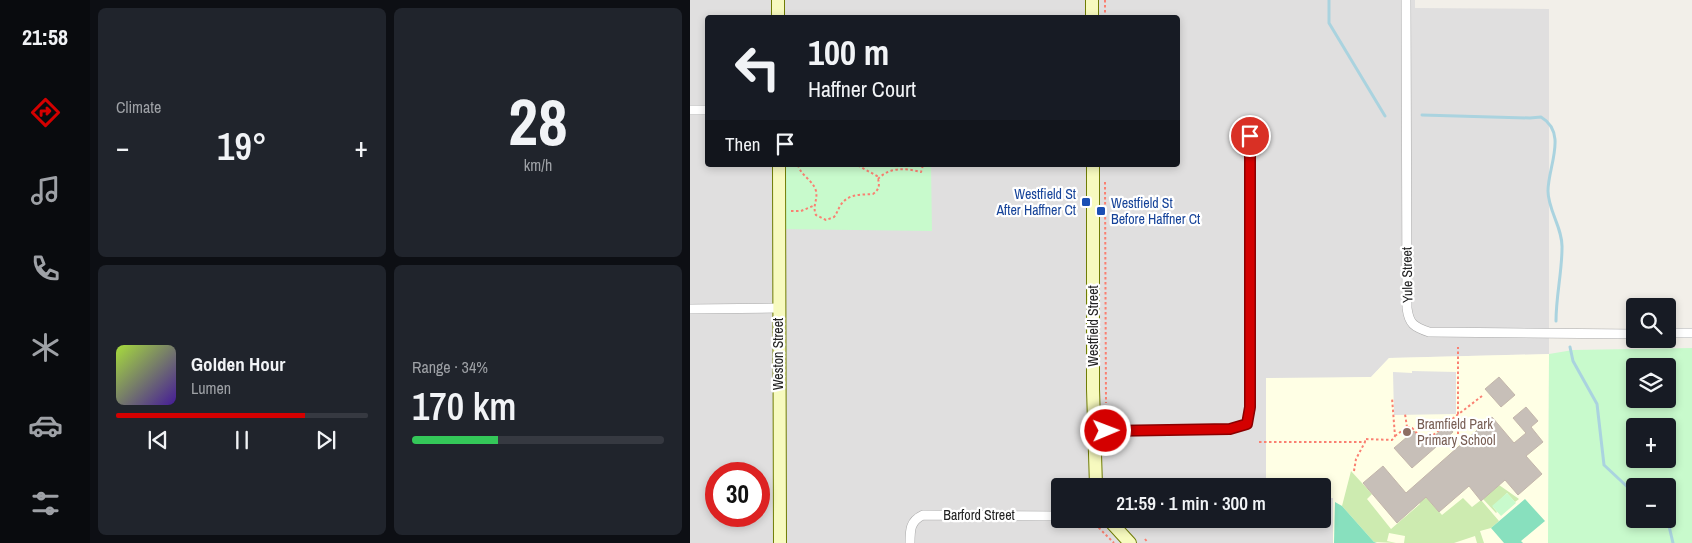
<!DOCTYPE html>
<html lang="en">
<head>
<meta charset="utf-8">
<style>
	:root { --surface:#171b24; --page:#20242c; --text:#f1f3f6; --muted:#9ea1a6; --line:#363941; --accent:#d40000 }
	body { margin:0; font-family:"Archivo Narrow",sans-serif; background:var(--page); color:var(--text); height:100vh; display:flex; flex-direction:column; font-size:19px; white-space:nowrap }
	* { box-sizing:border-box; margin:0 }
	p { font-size:16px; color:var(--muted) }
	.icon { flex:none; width:28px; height:28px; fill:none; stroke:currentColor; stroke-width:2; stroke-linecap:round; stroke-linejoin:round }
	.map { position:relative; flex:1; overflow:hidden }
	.drawer { display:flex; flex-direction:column; gap:8px; padding:8px; background:#0d0f14; width:600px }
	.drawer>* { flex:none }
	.hud { position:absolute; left:15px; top:15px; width:475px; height:152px; border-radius:5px; box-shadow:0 2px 8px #0003; background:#171b24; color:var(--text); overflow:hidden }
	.tools { position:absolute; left:936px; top:298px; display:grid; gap:10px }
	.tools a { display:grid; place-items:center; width:50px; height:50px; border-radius:5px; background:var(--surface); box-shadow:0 2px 8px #0003; font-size:25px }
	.speed { position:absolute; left:15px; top:462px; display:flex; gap:10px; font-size:25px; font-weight:700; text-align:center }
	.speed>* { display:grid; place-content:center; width:65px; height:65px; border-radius:50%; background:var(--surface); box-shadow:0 2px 8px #0003; line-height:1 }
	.speed .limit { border:8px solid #d22; background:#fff; color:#111 }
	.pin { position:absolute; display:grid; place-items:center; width:42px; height:42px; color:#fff; margin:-21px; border:2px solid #fff; border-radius:50%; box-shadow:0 1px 5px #0007 }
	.me { position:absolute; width:55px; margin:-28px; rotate:89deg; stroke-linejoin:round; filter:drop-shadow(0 0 4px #0008) }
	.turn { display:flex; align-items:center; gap:18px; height:105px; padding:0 20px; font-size:22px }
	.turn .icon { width:65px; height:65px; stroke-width:2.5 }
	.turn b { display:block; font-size:35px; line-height:42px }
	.then { display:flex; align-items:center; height:48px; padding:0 20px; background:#0003; gap:10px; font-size:19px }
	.big { font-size:38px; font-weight:600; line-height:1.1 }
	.drawer .tile { flex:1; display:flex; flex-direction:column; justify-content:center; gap:8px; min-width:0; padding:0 18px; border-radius:8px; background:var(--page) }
	.drawer .dial { align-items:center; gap:0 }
	.dial b { font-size:65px; line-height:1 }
	.song { display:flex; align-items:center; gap:15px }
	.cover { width:60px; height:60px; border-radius:8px; background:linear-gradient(135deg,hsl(80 70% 55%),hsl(260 70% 35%)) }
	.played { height:5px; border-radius:2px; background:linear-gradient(90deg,var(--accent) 75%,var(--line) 75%) }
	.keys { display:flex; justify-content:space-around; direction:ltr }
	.heat { display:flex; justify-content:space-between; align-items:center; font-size:28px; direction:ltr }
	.charge { height:8px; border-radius:4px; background:linear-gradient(90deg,#34c759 34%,var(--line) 0) }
	.drawer .tiles { flex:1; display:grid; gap:8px; grid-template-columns:repeat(2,1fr) }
	.trip { position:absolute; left:361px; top:478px; width:280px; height:50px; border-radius:5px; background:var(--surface); box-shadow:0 2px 8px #0003; font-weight:600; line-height:50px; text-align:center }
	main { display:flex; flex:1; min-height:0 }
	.tabs { display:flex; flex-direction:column; width:90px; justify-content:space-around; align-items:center; background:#090b0e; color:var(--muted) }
	.tabs .icon { width:35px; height:35px }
	.tabs .active { color:var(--accent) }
	.tabs b { font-size:22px; color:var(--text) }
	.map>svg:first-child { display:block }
	.residential { fill:#e0dfdf; fill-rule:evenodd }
	.education { fill:#ffffe5 }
	.grass { fill:#cdebb0 }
	.park { fill:#c8facc; fill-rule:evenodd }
	.pitch { fill:#88e0be }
	.parking { fill:#e2e2e2 }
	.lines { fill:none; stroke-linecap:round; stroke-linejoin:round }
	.stream { stroke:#aad3df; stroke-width:3 }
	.building { fill:#c7bfb8; stroke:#c4b6ab }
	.street-casing { stroke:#a9a9a9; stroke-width:10 }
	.secondary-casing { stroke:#707d05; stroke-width:14 }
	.path { stroke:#fa8072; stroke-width:2; stroke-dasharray:2.5 2.5; stroke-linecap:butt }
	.street { stroke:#fff; stroke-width:9 }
	.secondary { stroke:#f7fabf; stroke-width:12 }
	.route-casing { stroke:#8a0000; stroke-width:12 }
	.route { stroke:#d40000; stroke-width:9 }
	.transit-dot { fill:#1a4fb4; stroke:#fff; stroke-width:2 }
	.education-dot { fill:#8d6e63; stroke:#fff; stroke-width:2 }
	.labels { text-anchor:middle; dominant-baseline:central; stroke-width:4.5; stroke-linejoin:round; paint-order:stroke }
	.transit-label { font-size:14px; fill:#164399; stroke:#fff; text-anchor:end }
	.street-label { font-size:14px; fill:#222; stroke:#fff }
	.education-label { font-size:14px; fill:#785e54; stroke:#fff; text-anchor:start }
</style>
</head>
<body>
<main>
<nav class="tabs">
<b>21:58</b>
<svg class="icon active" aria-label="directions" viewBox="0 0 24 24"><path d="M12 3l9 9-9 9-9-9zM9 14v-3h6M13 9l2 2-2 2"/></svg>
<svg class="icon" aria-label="music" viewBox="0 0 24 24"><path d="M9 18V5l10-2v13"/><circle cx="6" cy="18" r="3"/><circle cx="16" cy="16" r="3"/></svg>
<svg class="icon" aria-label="phone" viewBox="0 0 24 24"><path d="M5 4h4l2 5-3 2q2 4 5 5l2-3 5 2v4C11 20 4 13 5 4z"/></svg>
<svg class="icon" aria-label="climate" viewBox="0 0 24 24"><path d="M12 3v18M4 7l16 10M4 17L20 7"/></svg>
<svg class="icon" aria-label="car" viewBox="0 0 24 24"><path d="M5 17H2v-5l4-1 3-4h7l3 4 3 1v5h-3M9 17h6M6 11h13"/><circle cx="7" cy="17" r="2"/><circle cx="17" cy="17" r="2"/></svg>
<svg class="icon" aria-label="filters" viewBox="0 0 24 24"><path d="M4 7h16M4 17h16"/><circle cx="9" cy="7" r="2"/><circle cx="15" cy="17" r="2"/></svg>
</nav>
<section class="drawer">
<div class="tiles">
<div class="tile"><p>Climate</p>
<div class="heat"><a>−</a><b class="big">19°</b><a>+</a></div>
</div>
<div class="tile dial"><b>28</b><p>km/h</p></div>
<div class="tile">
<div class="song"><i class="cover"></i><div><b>Golden Hour</b><p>Lumen</p></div></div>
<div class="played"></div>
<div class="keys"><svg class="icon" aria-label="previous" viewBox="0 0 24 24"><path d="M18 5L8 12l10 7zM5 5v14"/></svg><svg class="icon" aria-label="pause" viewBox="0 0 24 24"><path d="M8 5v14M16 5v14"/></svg><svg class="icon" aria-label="next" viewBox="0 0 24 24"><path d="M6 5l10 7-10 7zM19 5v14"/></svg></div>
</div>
<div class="tile"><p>Range · 34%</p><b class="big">170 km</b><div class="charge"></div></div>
</div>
</section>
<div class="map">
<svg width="1002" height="543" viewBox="0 0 1002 543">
	<rect width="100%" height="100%" fill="#f2efe9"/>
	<path class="residential" d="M0 0H725V8L859 9V354L699 358 681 377 643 378 646 543H0ZM18 18H488V165H18ZM26 474H69V516H26ZM370 486H632V519H370Z"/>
	<path class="education" d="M859 354 858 543H643V498H633L632 486H576V378L681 377 699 358Z"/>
	<path class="grass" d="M661 471 682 494 677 499 701 529 730 504 724 496 730 490 752 515 773 498 782 507 791 500 809 521 801 528 790 531 794 543H787L785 536 764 543H714L715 536 699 533 697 541 706 543 684 542 652 506Z
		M809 485 829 499 825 502 817 493 803 507 807 512 806 513 793 499Z"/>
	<path class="park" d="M89 165H241L242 231 88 229Z
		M1002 348V543H858L859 354 883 350ZM945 366H978V399H945ZM945 426H978V459H945ZM945 486H978V519H945Z
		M817 493 826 503 811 516 802 506Z"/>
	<path class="pitch" d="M835 499 855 521 831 541 833 543H814L801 528Z
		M645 502 652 506 684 542 687 543H644Z"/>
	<path class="parking" d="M722 371 766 372V414L704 415 703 372 722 373Z"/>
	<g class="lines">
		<path class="stream" d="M639 0V23L695 116
			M732 115 840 118 851 117C878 133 858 166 858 191 858 210 873 229 872 248 872 272 866 296 866 321
			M880 347 883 361 907 404 914 465 945 494
			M971 519 979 526 983 543"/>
	</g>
	<path class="building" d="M809 377 825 395 811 407 795 389Z
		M836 407 848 421 841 427 853 442 836 456 852 474 828 495 815 480 791 501 779 486 749 512 736 497 707 523 673 483 693 466 716 493 802 417 824 443 836 433 823 418Z
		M757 425 763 432 722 468 704 448 724 431 735 444Z"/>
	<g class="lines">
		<g class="street-casing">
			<path id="street" d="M716 0 717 308C719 324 724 327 739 332L945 334
				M0 110H18
				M0 309 88 308
				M978 333H1002
				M403 431 540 429 557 423 561 407 560 136
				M220 543C220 530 220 521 233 515L370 516"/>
		</g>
		<g class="secondary-casing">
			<path id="secondary" d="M402 0V18
				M88 18V0
				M89 165 90 543
				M403 165V389L406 486
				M418 519 440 543"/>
		</g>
		<path class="path" d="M415 0V18
			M108 165C111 176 123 180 126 191 128 200 122 206 126 215L136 220 144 217C147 213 148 210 150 206 158 193 171 195 183 194 190 189 190 184 187 176L167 165
			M188 179C199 167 216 168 231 172L233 165
			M415 182 416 403
			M101 211H111L123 206
			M717 427 722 428 735 442 766 416 792 396
			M768 434V347
			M705 436 717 427 715 414
			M569 442H675V439L702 440 705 436 702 398
			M664 471 666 459 675 442
			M384 525 408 527 424 543
			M455 539 458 543"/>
		<use href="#street" class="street"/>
		<use href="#secondary" class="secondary"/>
	</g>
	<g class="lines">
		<g class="route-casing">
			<path id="route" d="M416 431 540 429 557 424 560 407V136"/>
		</g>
		<use href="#route" class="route"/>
	</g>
	<g class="transit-dot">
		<rect x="391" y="197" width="10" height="10" rx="2.5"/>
		<rect x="406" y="206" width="10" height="10" rx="2.5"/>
	</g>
	<circle class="education-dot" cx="717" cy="432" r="5"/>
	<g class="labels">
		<g class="transit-label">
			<text x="386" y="194">Westfield St<tspan x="386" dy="16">After Haffner Ct</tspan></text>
			<text x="421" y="203" text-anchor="start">Westfield St<tspan x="421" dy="16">Before Haffner Ct</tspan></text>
		</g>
		<g class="street-label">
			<text transform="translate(717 275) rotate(-91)">Yule Street</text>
			<text transform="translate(403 326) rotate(-90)">Westfield Street</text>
			<text transform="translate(88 354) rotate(-90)">Weston Street</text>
			<text x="289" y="515">Barford Street</text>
		</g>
		<g class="education-label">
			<text x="727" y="424">Bramfield Park<tspan x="727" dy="16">Primary School</tspan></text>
		</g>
	</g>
</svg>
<div class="tools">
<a><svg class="icon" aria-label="search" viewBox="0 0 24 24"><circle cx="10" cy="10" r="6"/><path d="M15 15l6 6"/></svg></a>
<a><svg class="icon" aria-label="layers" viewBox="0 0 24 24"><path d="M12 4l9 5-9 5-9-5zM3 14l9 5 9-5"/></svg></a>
<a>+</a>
<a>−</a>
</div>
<div class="speed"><div class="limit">30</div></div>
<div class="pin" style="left:560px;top:136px;background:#d93025"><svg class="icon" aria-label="arrive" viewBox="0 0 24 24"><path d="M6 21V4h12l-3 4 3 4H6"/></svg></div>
<svg class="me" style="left:416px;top:431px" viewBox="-20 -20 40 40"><circle r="17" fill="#d40000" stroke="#fff" stroke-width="3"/><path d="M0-11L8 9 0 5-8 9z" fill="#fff"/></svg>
<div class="trip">21:59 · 1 min · 300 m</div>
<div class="hud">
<div class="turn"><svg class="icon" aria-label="left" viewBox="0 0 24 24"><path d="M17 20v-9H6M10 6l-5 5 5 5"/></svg><div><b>100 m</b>Haffner Court</div></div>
<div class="then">Then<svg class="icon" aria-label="arrive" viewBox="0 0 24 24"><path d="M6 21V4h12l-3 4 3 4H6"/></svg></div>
</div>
</div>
</main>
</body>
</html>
